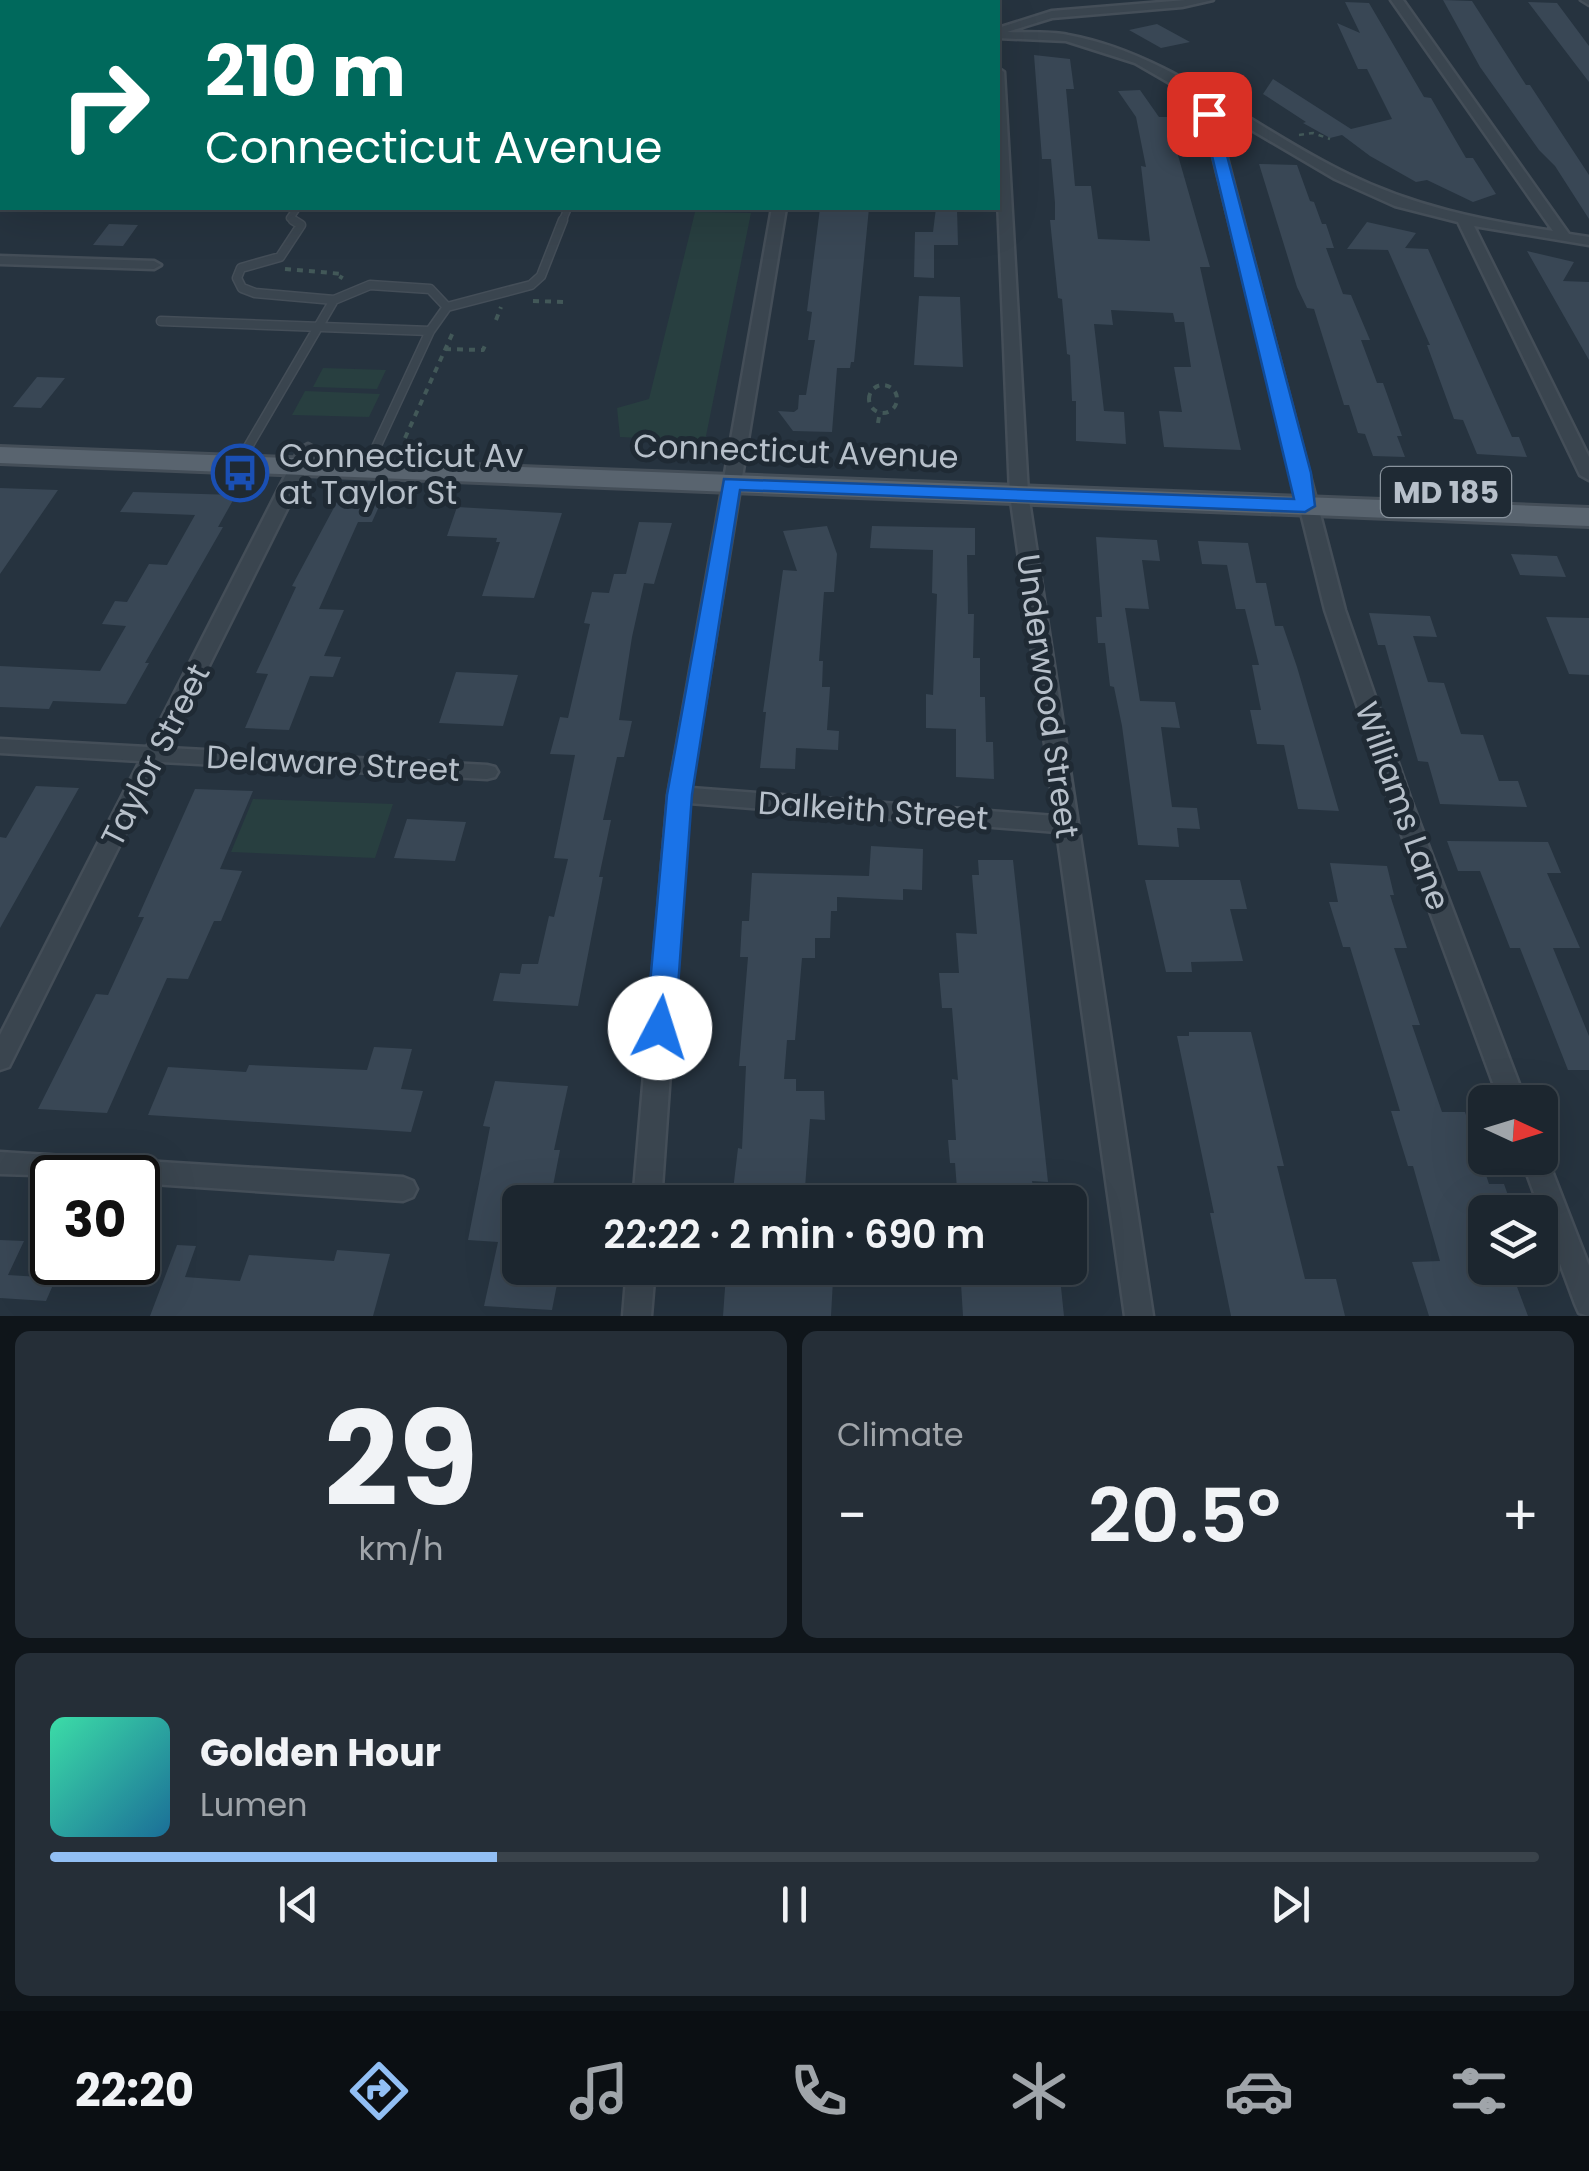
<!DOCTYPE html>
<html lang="en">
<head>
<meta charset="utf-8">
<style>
	:root { --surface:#1c262f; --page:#252e37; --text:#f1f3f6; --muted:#a0a5aa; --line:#3a434b; --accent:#92bff4 }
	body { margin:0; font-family:Poppins,sans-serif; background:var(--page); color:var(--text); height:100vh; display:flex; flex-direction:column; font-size:38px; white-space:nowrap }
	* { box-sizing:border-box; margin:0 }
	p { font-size:32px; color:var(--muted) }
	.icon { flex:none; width:55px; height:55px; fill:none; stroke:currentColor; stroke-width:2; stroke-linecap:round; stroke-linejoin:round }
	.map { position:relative; height:1316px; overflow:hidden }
	.details { display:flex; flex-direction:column; gap:15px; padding:15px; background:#0f151a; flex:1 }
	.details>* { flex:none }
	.banner { position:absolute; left:0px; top:0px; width:1000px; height:210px; box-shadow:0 10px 40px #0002,0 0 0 2px var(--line); background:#00695c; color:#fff; overflow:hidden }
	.needle { width:65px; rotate:94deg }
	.tools { position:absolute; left:1468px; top:1085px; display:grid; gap:20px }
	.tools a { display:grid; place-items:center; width:90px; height:90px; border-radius:15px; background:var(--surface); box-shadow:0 10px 40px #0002,0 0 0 2px var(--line); font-size:50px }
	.speed { position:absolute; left:30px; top:1155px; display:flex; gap:20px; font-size:50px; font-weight:700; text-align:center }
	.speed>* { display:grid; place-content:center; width:130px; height:130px; border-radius:50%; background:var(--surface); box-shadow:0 10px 40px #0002,0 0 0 2px var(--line); line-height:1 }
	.speed .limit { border:5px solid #111; border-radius:15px; background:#fff; color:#111 }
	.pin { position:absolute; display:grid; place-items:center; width:85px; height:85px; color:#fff; margin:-42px; border-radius:20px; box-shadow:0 5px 15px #0006 }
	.me { position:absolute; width:110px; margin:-55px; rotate:5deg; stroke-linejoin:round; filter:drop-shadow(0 0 8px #0008) }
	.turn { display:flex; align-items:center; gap:35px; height:210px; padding:0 40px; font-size:45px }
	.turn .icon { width:130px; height:130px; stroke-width:2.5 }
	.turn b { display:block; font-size:70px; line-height:85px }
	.big { font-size:75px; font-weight:600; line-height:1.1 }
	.details .tile { flex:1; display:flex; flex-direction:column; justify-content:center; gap:15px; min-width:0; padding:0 35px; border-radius:15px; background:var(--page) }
	.details .dial { align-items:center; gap:0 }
	.dial b { font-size:130px; line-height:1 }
	.song { display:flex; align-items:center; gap:30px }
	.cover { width:120px; height:120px; border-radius:15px; background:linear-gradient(135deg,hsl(160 70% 55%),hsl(200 70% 35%)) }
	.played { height:10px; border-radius:5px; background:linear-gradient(90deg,var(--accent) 30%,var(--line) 30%) }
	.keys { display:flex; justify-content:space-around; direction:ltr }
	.heat { display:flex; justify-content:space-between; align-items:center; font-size:55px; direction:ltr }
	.details .tiles { flex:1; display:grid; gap:15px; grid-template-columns:1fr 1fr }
	.tile:last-child { grid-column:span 2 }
	.trip { position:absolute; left:502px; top:1185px; width:585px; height:100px; border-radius:15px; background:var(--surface); box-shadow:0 10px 40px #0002,0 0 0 2px var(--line); font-weight:600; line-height:100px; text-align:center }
	.tab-bar { display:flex; height:160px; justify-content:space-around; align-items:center; background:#0b0f13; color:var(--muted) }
	.tab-bar .icon { width:70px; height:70px }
	.tab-bar .selected { color:var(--accent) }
	.tab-bar b { font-size:45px; color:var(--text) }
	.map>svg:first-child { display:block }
	.green { fill:#283f40 }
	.building { fill:#394755 }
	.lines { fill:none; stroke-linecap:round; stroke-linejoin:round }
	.service-far1-casing { stroke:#444e58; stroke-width:9 }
	.service-casing { stroke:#444e58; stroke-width:11 }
	.minor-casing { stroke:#444e58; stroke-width:5 }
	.primary-casing { stroke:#444e58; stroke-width:6 }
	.path-far1 { stroke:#425858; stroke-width:2.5; stroke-dasharray:5 5; stroke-linecap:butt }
	.path { stroke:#425858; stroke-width:4; stroke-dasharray:6 6; stroke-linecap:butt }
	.service-far1 { stroke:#3a454f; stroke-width:6 }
	.service { stroke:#3a454f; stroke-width:8 }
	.minor { fill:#3a454f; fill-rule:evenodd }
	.primary { fill:#59646f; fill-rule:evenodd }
	.route { fill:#1a73e8; stroke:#114b97; stroke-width:2.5 }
	.labels { text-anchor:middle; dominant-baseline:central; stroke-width:10; stroke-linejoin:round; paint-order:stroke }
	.shield { fill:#1f2a34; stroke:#89939d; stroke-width:2.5 }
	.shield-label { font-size:30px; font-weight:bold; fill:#b7c0ca }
	.street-label { font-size:32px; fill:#b7c0ca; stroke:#1f2a34 }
	.poi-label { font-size:32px; fill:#b7c0ca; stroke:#1f2a34; text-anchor:start }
</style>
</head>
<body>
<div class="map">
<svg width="1589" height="1316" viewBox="0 0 1589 1316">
	<rect width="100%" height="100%" fill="#26333f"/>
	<path class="green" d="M695 212 751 213 705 441 620 437 617 408 649 399Z
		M323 368 386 370 377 389 313 387Z
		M305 391 380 394 369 417 292 415Z
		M253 799 393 804 375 858 231 852Z"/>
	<path class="building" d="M1443 0 1472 1 1526 85H1530L1589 175V219L1555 166 1539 150 1480 67Z
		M1345 2 1369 3 1424 97 1431 98 1466 158H1473L1496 194 1473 202 1427 180 1416 182 1370 156 1342 135 1330 138 1303 123 1306 122 1263 94 1273 79 1351 129 1392 119 1367 69H1358L1337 23 1360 33Z
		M1528 2 1557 3 1589 46V82Z
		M1157 24 1190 42 1161 48 1129 30Z
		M1034 55 1070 59 1074 89H1066L1075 186H1091L1098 239 1150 241 1141 166 1146 167 1136 117 1118 91 1140 90 1159 117H1167L1210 267H1200L1241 450 1164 447 1159 411 1182 412 1174 367H1191L1184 322H1175L1173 313 1111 310 1113 325 1094 324 1104 411 1124 412 1126 444 1076 441V401H1072L1070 355 1067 354 1062 299 1058 298 1050 220H1055V203L1051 159H1042Z
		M1259 164 1297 165 1310 201 1314 202 1322 224H1326L1334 248H1326L1343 294 1351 295 1370 340H1361L1377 383H1383L1402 436H1397L1405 457 1373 456 1365 434 1358 433 1349 405H1344L1314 309 1307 308 1297 287Z
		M820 208H869L854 362H851L850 368H837L832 432 793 431 778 411 794 412 798 409 799 395H806L815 340H808L812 312 807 311Z
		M936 208H957L958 245H934V278L914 277 915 232H933Z
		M1367 222 1416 233 1405 248 1428 249 1512 437H1519L1527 457 1477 454 1463 420 1454 419 1427 345H1430L1388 250 1347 249Z
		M109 224 138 225 123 246 93 245Z
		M1527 251 1574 262 1563 281 1589 282V360Z
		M919 296 960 297 963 367 914 365Z
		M37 377 65 378 41 408 13 407Z
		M0 488 58 490 0 574Z
		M133 492 236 495 218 527H223L145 663H149L126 704 53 701 49 709 0 707V666L100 671 126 626 102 624 115 601 127 602 149 564 167 565 195 515 120 512Z
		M338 500 381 502 372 522H358L319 609 344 610 324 656 341 657 333 677 310 676 289 730 245 728 268 674 256 673 296 587 292 586Z
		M457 507 562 513 534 598 482 596 500 542H496L497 538 447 536Z
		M639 522 672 523 654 584 644 583 632 637 619 720 632 721 624 757H617L603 820H611L599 877H603L578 1006 493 1001 500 973 520 974 522 964H538L549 916 554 917 568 859 554 858 575 755 550 754 560 717 568 718 590 624 584 623 592 592 609 593 614 574H626Z
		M827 526 837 554 834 592H824L819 661H823L822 687H830L827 730 839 731 838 750 796 748 795 769 760 768 766 712H763L783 570 797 571 783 531Z
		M872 526 975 528V555H967L968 614H974L973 658H980V697H985L986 742H993L994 779 956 777V729L926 728V694L933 695 937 594 932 593 933 550 870 548Z
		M1096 537 1157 540 1160 561 1142 560 1149 609 1125 608 1140 701 1175 702 1180 728 1161 727 1172 807 1197 808 1200 829 1177 828 1179 847 1138 845 1122 726 1114 687 1110 686 1105 643H1098L1096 617H1102Z
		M1198 541 1248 543 1256 583H1266L1275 626H1283L1297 667 1339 811 1298 809 1284 745 1257 744 1250 710H1261L1252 665H1259L1245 609H1236L1227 565 1202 564Z
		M1511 554 1557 556 1566 577 1520 575Z
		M1369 613 1430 616 1437 637 1413 636 1428 682 1444 683 1461 734 1483 735 1499 781H1518L1527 807 1440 804 1428 762 1418 761 1385 645H1378Z
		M1546 617 1589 618V675L1569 674Z
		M456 672 518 675 503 726 439 723Z
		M36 786 79 788 0 928V837L6 838Z
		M195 789 253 791 220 869 242 871 221 921H214L188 979 167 978 107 1113 38 1109 96 994 108 995 144 917H138Z
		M407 819 466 822 455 861 394 858Z
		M1447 841 1548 842 1561 873H1547L1580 948H1553L1589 1036V1070H1568L1520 948H1510L1480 871H1458Z
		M871 846 923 849 922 890 903 889V900L837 897V911H831L830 938H815V958H802L795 1040H787L784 1079H796V1091H824L825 1120 810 1119 804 1202H743L745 1191 733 1190 738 1148 742 1149 746 1066H739L748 957H740L742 921H749L752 873 869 876Z
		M978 860H1013L1048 1182 1032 1181 1036 1202H958L955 1163H950L948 1140H956L952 1079 958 1080 952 1008H942L939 973H959L956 933 977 934 972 875H979Z
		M1330 863 1387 866 1394 895H1390L1407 948H1394L1420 1025H1412L1442 1112H1465L1489 1184H1504L1514 1212H1485V1268H1510L1528 1316H1429L1412 1262 1440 1261 1413 1166H1408L1391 1111H1400L1350 947H1343L1329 902H1338Z
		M1145 880H1240L1247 909H1230L1243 961 1191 962 1192 972H1166Z
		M1189 1032H1251L1284 1166H1277L1305 1279H1336L1345 1316H1231L1210 1213H1214L1177 1036H1189Z
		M374 1047 412 1049 401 1089 423 1091 411 1132 148 1115 168 1067 246 1072 249 1065 367 1070Z
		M495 1081 568 1086 554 1150H560L551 1196 520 1194V1268L560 1269 552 1310 484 1306 498 1242 468 1240 490 1127 483 1126Z
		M0 1240 24 1241 8 1275 56 1278 46 1301 0 1298Z
		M177 1245 196 1246 185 1277 240 1281 249 1255 334 1261 337 1250 390 1254 373 1316H150Z
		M960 1268H1059L1064 1316H963Z
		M726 1274 833 1280 831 1316H723Z"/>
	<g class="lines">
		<g class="service-far1-casing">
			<path id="service-far1" d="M297 222 290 218 297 208
				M562 222 568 208"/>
		</g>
		<g class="service-casing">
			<path id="service" d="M293 220 301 225 280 257 241 268 237 278 242 288 255 293 334 300
				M447 307 531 285 541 276 563 220
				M161 321 430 331
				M238 464 334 300 370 285 430 289 447 307 430 331 366 469"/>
		</g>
		<g class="minor-casing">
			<path id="minor" d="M449 0H461L462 2H451Z
				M752 0H764L766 2H754Z
				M1186 0H1213L1182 7 1052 18 1007 32C1027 33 1049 31 1068 35 1172 54 1255 130 1348 174 1413 206 1481 220 1553 231L1391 0H1403L1569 234 1589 237V245L1474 226 1589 457V480L1580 475 1458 222 1395 206 1335 179 1214 108 1345 610 1412 803 1526 1102H1500L1390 803 1325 610 1199 100 1135 63 1066 41 998 38V28L1052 11Z
				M1581 0H1589V5Z
				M0 59 2 60V66L0 67Z
				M998 68 1004 72 1028 494 1153 1316H1125L1057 832 689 803 661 1202H633L668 795 772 208H786L691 788 1055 816 1010 494 998 200Z
				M0 256 154 261 161 265 154 269 0 264Z
				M308 444 317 449 168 748 487 765 495 767 498 772 495 777 487 779 161 762 9 1067 0 1070V1035L140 761 0 753V739L147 747 299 449Z
				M1540 1149 1547 1158 1589 1266V1316L1579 1313 1575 1304 1521 1158H1540Z
				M0 1152 403 1177 413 1181 417 1189 413 1197 403 1201 138 1183V1178L0 1174Z
				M627 1268H655L651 1316H623Z"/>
		</g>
		<g class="primary-casing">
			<path id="primary" d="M0 447 1589 508V526L0 463Z"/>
		</g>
		<path class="path-far1" d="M1299 135 1313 133 1330 139"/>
		<path class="path" d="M285 269 343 274 340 279
			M533 301 565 302
			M496 320 501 307
			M445 349 483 350 487 341
			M869 399a14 14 0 1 1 28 0a14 14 0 1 1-28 0Z
			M878 423 880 411
			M405 438 454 330"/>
		<use href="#service-far1" class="service-far1"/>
		<use href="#service" class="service"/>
		<use href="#minor" class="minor"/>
		<use href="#primary" class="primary"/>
	</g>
	<path class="route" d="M1209 109 1216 114 1311 473 1315 506 1305 512 740 490 692 795 675 1028 671 1036 660 1039 650 1036 646 1028 667 795 724 479 1294 499 1202 114Z"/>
	<defs>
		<g id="bus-ring" transform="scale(2.875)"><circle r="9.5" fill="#1f2a34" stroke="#1a4fb4" stroke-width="1.5"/><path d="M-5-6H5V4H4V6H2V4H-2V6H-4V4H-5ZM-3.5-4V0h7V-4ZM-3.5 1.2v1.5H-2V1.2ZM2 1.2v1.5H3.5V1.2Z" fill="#1a4fb4"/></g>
	</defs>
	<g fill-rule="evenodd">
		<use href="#bus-ring" x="240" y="473"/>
	</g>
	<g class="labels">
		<rect class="shield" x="1381" y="467" width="130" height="50" rx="8"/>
		<g class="shield-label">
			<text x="1446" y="492">MD 185</text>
		</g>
		<g class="street-label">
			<text transform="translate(796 451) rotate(2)">Connecticut Avenue</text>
			<text transform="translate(1048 696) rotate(82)">Underwood Street</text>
			<text transform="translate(155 755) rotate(-63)">Taylor Street</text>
			<text transform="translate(333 763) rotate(3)">Delaware Street</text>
			<text transform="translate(1403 806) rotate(70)">Williams Lane</text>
			<text transform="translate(873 810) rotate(4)">Dalkeith Street</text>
		</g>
		<g class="poi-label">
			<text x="279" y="455">Connecticut Av<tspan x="279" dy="37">at Taylor St</tspan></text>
		</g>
	</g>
</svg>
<div class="tools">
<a><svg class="needle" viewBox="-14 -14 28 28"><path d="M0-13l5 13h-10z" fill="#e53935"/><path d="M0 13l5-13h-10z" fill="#a0a5aa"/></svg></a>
<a><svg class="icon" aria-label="layers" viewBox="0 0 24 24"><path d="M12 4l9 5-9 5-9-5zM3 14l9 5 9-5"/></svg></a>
</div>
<div class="speed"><div class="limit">30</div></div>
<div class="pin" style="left:1209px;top:114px;background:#d93025"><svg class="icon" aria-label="arrive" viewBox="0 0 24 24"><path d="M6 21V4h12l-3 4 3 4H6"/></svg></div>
<svg class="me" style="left:660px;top:1028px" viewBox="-20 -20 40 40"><circle r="19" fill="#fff"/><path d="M0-13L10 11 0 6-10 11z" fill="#1a73e8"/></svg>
<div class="trip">22:22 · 2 min · 690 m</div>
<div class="banner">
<div class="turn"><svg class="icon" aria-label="right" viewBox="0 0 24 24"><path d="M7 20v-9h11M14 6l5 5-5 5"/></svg><div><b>210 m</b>Connecticut Avenue</div></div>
</div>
</div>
<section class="details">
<div class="tiles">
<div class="tile dial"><b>29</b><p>km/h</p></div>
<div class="tile"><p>Climate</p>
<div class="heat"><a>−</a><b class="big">20.5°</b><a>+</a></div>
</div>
<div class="tile">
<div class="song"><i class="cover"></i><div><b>Golden Hour</b><p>Lumen</p></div></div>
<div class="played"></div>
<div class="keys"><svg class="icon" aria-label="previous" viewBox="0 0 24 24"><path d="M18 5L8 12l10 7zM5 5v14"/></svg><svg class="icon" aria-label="pause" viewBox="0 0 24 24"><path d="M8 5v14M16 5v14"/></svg><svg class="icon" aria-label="next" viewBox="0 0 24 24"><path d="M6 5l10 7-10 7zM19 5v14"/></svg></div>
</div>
</div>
</section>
<nav class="tab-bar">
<b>22:20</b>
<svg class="icon selected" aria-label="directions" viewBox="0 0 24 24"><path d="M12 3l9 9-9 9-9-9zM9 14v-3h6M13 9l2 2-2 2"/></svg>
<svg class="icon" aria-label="music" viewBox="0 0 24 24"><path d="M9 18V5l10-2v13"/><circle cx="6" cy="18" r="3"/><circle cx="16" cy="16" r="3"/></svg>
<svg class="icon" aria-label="phone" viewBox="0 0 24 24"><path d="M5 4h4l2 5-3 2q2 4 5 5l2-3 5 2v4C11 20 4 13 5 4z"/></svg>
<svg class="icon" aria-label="climate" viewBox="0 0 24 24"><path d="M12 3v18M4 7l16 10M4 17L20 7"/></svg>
<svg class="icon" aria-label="car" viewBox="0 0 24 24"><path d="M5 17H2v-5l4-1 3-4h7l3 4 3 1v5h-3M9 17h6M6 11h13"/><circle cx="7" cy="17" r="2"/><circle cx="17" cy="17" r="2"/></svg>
<svg class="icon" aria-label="filters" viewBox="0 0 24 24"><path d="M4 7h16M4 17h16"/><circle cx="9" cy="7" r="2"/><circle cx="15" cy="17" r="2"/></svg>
</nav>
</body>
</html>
